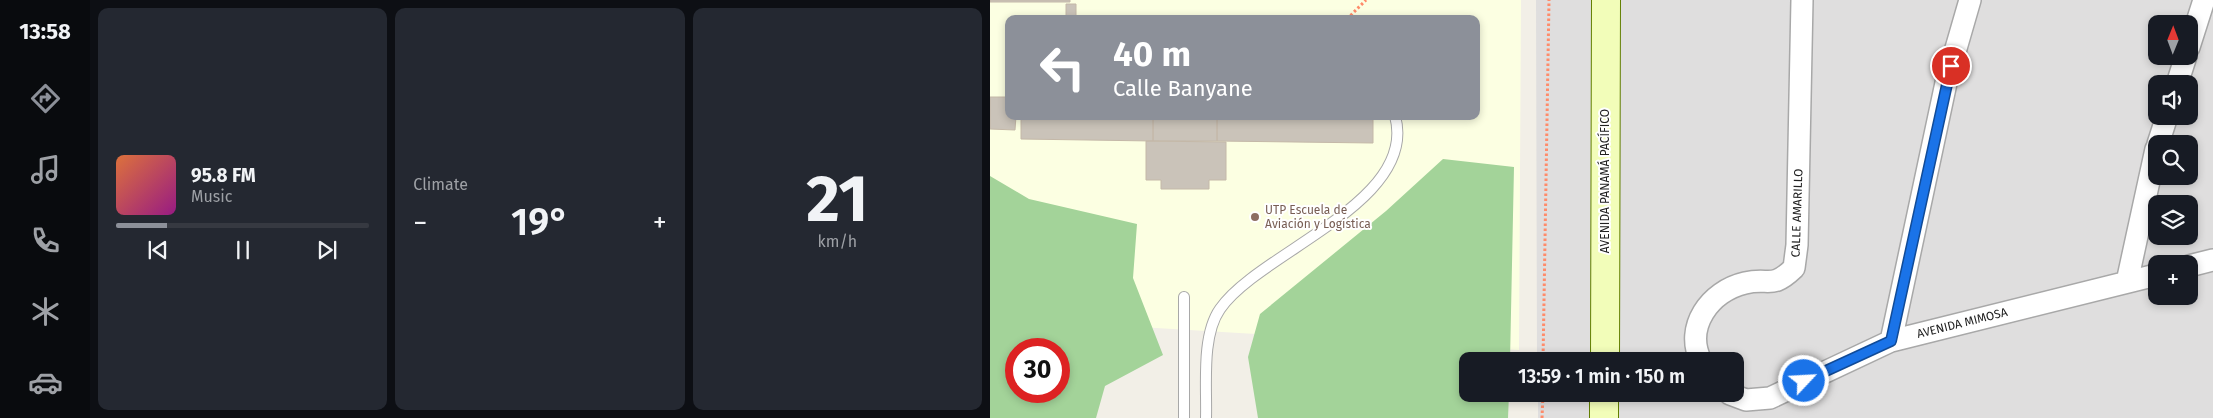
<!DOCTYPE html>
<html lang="en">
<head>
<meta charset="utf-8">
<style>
	:root { --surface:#171b24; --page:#242831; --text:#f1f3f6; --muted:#9ea1a6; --line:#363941; --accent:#8c9099 }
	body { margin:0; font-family:"Fira Sans",sans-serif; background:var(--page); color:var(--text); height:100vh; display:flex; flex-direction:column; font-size:19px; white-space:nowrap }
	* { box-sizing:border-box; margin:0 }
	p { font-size:16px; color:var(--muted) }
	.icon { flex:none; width:28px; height:28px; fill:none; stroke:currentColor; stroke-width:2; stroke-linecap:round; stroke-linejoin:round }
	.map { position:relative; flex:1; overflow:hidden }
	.details { display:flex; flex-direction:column; gap:8px; padding:8px; background:#0d0f14; width:900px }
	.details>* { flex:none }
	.guide { position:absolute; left:15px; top:15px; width:475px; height:105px; border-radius:10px; box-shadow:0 2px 8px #0003; background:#8c9099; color:#fff; overflow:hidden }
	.needle { width:32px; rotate:1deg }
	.tools { position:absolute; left:1158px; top:15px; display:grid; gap:10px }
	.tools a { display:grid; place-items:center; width:50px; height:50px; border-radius:10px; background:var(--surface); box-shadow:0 2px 8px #0003; font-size:25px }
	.speed { position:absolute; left:15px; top:338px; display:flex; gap:10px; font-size:25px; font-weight:700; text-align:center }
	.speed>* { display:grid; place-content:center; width:65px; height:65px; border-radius:50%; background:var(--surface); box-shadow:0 2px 8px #0003; line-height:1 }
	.speed .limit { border:8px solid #d22; background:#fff; color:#111 }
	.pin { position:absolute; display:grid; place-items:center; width:42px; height:42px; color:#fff; margin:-21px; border:2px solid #fff; border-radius:50%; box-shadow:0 1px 5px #0007 }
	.me { position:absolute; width:55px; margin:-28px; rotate:65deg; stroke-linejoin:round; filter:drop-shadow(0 0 4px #0008) }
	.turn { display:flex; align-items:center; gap:18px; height:105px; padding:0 25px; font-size:22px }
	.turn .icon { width:65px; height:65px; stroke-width:2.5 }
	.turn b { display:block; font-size:35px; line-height:42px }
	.big { font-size:38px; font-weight:600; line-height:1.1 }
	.details .widget { flex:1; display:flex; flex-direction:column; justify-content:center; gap:8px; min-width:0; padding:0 18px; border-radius:10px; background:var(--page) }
	.details .dial { align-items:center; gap:0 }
	.dial b { font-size:65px; line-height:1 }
	.song { display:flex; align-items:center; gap:15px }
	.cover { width:60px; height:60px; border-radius:8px; background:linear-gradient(135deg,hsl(20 70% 55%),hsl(310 70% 35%)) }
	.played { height:5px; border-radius:2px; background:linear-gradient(90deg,var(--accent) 20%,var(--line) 20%) }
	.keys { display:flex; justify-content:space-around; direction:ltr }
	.heat { display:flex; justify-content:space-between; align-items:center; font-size:28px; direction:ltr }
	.details .tiles { flex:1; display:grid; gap:8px; grid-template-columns:repeat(3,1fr) }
	.trip { position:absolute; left:469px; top:352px; width:285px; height:50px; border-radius:10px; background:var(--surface); box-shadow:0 2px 8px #0003; font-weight:600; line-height:50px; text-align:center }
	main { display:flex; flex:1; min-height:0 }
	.dock { display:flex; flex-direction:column; width:90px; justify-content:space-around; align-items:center; background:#090b0e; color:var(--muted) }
	.dock .icon { width:35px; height:35px }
	.dock .active { color:var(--accent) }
	.dock b { font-size:22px; color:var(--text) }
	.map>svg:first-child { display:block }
	.residential { fill:#dfdede; fill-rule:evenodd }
	.education { fill:#fcffe2; fill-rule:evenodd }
	.forest { fill:#a3d399; fill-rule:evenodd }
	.building { fill:#cac3b9; stroke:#c4b8a8 }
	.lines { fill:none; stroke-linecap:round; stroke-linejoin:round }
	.lane-casing { stroke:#a8a8a8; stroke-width:12 }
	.street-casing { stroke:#a8a8a8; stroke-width:24 }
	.secondary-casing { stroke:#627f00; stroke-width:30 }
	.path { stroke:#ff8b6a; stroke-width:3; stroke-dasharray:2.5 2.5; stroke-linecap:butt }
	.lane { stroke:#fff; stroke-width:10 }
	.street { stroke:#fff; stroke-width:21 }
	.secondary { stroke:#f2fdb9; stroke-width:28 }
	.route-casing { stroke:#114b97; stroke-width:12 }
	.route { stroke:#1a73e8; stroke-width:9 }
	.education-dot { fill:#8d6e63; stroke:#fff; stroke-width:2 }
	.labels { text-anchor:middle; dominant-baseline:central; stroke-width:4; stroke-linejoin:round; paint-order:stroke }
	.street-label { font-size:12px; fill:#212121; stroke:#fff }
	.education-label { font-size:12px; fill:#785e54; stroke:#fff; text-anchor:start }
</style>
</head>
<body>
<main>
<nav class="dock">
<b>13:58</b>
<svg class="icon active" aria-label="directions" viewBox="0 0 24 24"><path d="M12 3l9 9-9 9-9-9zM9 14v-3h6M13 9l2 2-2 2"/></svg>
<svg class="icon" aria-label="music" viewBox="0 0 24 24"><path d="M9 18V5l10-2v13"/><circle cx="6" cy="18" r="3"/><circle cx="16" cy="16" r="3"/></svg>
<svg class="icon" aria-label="phone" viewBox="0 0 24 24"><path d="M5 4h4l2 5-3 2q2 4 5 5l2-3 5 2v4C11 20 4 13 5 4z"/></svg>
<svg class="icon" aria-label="climate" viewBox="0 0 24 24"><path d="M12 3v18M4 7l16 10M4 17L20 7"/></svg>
<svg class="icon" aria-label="car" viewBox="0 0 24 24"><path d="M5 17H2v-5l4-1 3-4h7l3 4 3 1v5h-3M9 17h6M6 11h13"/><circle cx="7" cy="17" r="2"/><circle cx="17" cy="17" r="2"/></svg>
</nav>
<section class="details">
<div class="tiles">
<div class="widget">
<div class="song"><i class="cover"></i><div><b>95.8 FM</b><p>Music</p></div></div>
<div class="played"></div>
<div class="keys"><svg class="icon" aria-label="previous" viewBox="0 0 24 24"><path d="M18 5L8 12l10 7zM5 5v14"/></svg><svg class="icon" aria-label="pause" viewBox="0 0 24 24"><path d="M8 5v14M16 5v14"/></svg><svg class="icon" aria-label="next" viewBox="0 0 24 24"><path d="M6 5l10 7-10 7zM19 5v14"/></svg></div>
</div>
<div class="widget"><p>Climate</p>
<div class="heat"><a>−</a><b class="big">19°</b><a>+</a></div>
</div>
<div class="widget dial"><b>21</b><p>km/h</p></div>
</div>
</section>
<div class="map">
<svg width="1223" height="418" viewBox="0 0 1223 418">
	<rect width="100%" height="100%" fill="#f2efe7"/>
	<path class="residential" d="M546 0H1223V418H548V394H745V361H547ZM1166 24H1199V56H1166ZM1166 84H1199V116H1166ZM1166 144H1199V176H1166ZM1166 204H1199V236H1166ZM1166 264H1199V296H1166Z"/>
	<path class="education" d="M0 0H531L529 350 0 318ZM19 19H486V116H19Z"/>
	<path class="forest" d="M453 159 524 167 520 361H478V394H519L518 418H268L258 357 270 314 396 211Z
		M0 176 39 199 147 224 143 278 173 355 115 386 106 418H0ZM26 349H69V391H26Z"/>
	<path class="building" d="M0 0H80V2H0Z
		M76 4H86V19H76Z
		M0 97H19V116H26L25 130 0 129Z
		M31 116H163V141L31 139Z
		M163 116H227V141H163Z
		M227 116H383V143L227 141Z
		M156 141 236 142V180H219V189H171V180H156Z"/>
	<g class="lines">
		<g class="lane-casing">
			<path id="lane" d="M194 297V418
				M216 418C217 387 211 336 230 309 269 252 429 202 405 116"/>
		</g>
		<g class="street-casing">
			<path id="street" d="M1199 47 1214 0
				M1187 84 1196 56
				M1168 144 1177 116
				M1199 266 1223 260
				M1137 282 1166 149
				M901 341 956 83 980 0
				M711 361C694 327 720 291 755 283 780 277 781 290 804 268L807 245 812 0
				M740 394 756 400 780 398 901 341 1166 275"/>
		</g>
		<g class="secondary-casing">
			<path id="secondary" d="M615 361 616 0
				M614 418V394"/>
		</g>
		<path class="path" d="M357 19 376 0
			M553 361 559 0
			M552 418 553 394"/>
		<use href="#lane" class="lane"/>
		<use href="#street" class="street"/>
		<use href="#secondary" class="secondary"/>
	</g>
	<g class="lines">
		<g class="route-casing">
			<path id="route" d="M814 381 901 341 961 66"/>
		</g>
		<use href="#route" class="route"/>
	</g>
	<circle class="education-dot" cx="265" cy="217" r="5"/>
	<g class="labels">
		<g class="street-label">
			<text transform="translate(615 181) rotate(-90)">AVENIDA PANAMÁ PACÍFICO</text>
			<text transform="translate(807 213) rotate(-88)">CALLE AMARILLO</text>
			<text transform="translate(972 323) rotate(-14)">AVENIDA MIMOSA</text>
		</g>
		<g class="education-label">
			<text x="275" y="210">UTP Escuela de<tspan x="275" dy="14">Aviación y Logística</tspan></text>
		</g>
	</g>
</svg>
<div class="tools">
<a><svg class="needle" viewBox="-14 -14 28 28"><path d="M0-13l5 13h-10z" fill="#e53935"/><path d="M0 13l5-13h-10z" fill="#9ea1a6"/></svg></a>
<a><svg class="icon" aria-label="sound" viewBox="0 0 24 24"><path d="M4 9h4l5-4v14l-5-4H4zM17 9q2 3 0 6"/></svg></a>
<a><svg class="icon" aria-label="search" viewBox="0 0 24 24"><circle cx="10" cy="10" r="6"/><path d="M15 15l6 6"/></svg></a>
<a><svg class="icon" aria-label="layers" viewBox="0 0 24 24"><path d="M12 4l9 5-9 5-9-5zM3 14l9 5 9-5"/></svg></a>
<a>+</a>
</div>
<div class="speed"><div class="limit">30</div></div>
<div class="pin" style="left:961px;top:66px;background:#d93025"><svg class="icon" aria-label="arrive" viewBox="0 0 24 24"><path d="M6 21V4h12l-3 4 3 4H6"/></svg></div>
<svg class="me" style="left:814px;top:381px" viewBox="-20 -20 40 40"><circle r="17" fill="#1a73e8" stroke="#fff" stroke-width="3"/><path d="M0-11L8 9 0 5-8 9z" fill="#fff"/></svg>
<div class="trip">13:59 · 1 min · 150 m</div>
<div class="guide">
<div class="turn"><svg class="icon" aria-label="left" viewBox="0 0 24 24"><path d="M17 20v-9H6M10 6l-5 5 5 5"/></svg><div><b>40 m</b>Calle Banyane</div></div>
</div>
</div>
</main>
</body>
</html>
